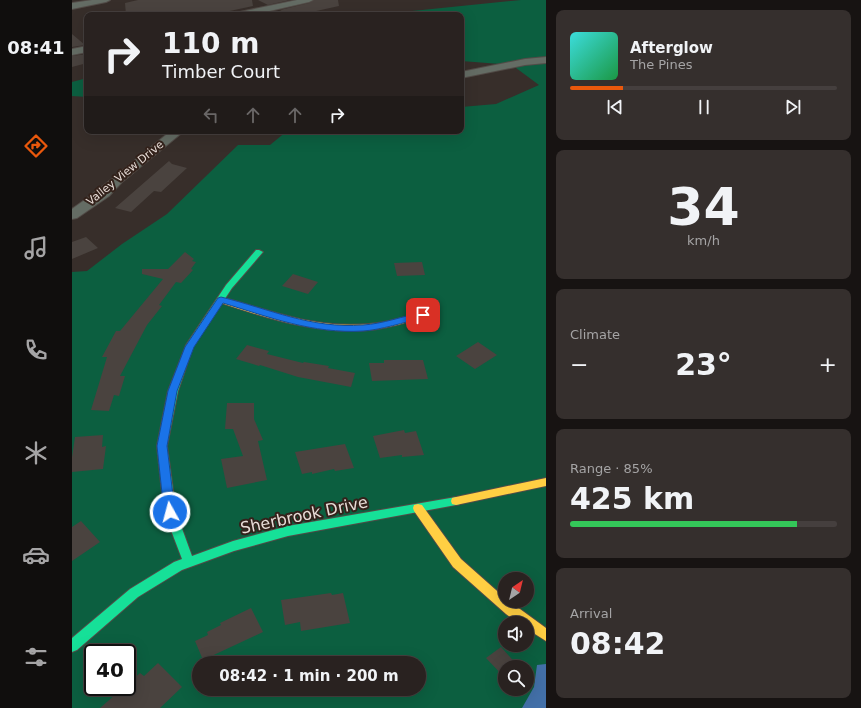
<!DOCTYPE html>
<html lang="en">
<head>
<meta charset="utf-8">
<style>
	:root { --surface:#292220; --page:#352f2d; --text:#f1f3f6; --muted:#a5a4a5; --line:#453f3e; --accent:#ea580c }
	body { margin:0; font-family:"DejaVu Sans",sans-serif; background:var(--page); color:var(--text); height:100vh; display:flex; flex-direction:column; font-size:15px; white-space:nowrap }
	* { box-sizing:border-box; margin:0 }
	p { font-size:13px; color:var(--muted) }
	.icon { flex:none; width:22px; height:22px; fill:none; stroke:currentColor; stroke-width:2; stroke-linecap:round; stroke-linejoin:round }
	.map { position:relative; flex:1; overflow:hidden }
	.details { display:flex; flex-direction:column; gap:10px; padding:10px; background:#171312; width:315px }
	.details>* { flex:none }
	.banner { position:absolute; left:12px; top:12px; width:380px; height:122px; border-radius:8px; box-shadow:0 4px 16px #0002,0 0 0 1px var(--line); background:#292220; color:var(--text); overflow:hidden }
	.needle { width:26px; rotate:35deg }
	.fabs { position:absolute; left:426px; top:572px; display:grid; gap:8px }
	.fabs a { display:grid; place-items:center; width:36px; height:36px; border-radius:50%; background:var(--surface); box-shadow:0 4px 16px #0002,0 0 0 1px var(--line); font-size:20px }
	.speed { position:absolute; left:12px; top:644px; display:flex; gap:8px; font-size:20px; font-weight:700; text-align:center }
	.speed>* { display:grid; place-content:center; width:52px; height:52px; border-radius:50%; background:var(--surface); box-shadow:0 4px 16px #0002,0 0 0 1px var(--line); line-height:1 }
	.speed .limit { border:2px solid #111; border-radius:6px; background:#fff; color:#111 }
	.pin { position:absolute; display:grid; place-items:center; width:34px; height:34px; color:#fff; margin:-17px; border-radius:8px; box-shadow:0 2px 6px #0006 }
	.me { position:absolute; width:44px; margin:-22px; rotate:353deg; stroke-linejoin:round; filter:drop-shadow(0 0 3px #0008) }
	.turn { display:flex; align-items:center; gap:14px; height:84px; padding:0 12px; font-size:18px }
	.turn .icon { width:52px; height:52px; stroke-width:2.5 }
	.turn b { display:block; font-size:28px; line-height:34px }
	.lanes { display:flex; align-items:center; height:38px; padding:0 12px; background:#0003; justify-content:center; gap:20px; direction:ltr }
	.lanes .off { opacity:.35 }
	.big { font-size:30px; font-weight:600; line-height:1.1 }
	.details .tile { flex:1; display:flex; flex-direction:column; justify-content:center; gap:6px; min-width:0; padding:0 14px; border-radius:8px; background:var(--page) }
	.details .dial { align-items:center; gap:0 }
	.dial b { font-size:52px; line-height:1 }
	.song { display:flex; align-items:center; gap:12px }
	.cover { width:48px; height:48px; border-radius:6px; background:linear-gradient(135deg,hsl(180 70% 55%),hsl(140 70% 35%)) }
	.played { height:4px; border-radius:2px; background:linear-gradient(90deg,var(--accent) 20%,var(--line) 20%) }
	.keys { display:flex; justify-content:space-around; direction:ltr }
	.heat { display:flex; justify-content:space-between; align-items:center; font-size:22px; direction:ltr }
	.charge { height:6px; border-radius:3px; background:linear-gradient(90deg,#34c759 85%,var(--line) 0) }
	.trip { position:absolute; left:120px; top:656px; width:234px; height:40px; border-radius:20px; background:var(--surface); box-shadow:0 4px 16px #0002,0 0 0 1px var(--line); font-weight:600; line-height:40px; text-align:center }
	main { display:flex; flex:1; min-height:0 }
	.dock { display:flex; flex-direction:column; width:72px; justify-content:space-around; align-items:center; background:#100e0d; color:var(--muted) }
	.dock .icon { width:28px; height:28px }
	.dock .current { color:var(--accent) }
	.dock b { font-size:18px; color:var(--text) }
	.map>svg:first-child { display:block }
	.green { fill:#0c5f40; fill-rule:evenodd }
	.water { fill:#4370a8 }
	.building { fill:#4a433f }
	.lines { fill:none; stroke-linecap:round; stroke-linejoin:round }
	.street-casing { stroke:#524b47; stroke-width:2 }
	.fast-casing { stroke:#524b47; stroke-width:2 }
	.slow-casing { stroke:#524b47; stroke-width:2 }
	.street { fill:#646c64; fill-rule:evenodd }
	.fast { fill:#16e098; fill-rule:evenodd }
	.slow { fill:#ffcf43; fill-rule:evenodd }
	.route { fill:#1a73e8; stroke:#114b97 }
	.labels { text-anchor:middle; dominant-baseline:central; stroke-width:4; stroke-linejoin:round; paint-order:stroke }
	.far-street-label { font-size:11px; fill:#e8ddd8; stroke:#33221b }
	.near-street-label { font-size:16px; fill:#e8ddd8; stroke:#33221b }
</style>
</head>
<body>
<main>
<nav class="dock">
<b>08:41</b>
<svg class="icon current" aria-label="directions" viewBox="0 0 24 24"><path d="M12 3l9 9-9 9-9-9zM9 14v-3h6M13 9l2 2-2 2"/></svg>
<svg class="icon" aria-label="music" viewBox="0 0 24 24"><path d="M9 18V5l10-2v13"/><circle cx="6" cy="18" r="3"/><circle cx="16" cy="16" r="3"/></svg>
<svg class="icon" aria-label="phone" viewBox="0 0 24 24"><path d="M5 4h4l2 5-3 2q2 4 5 5l2-3 5 2v4C11 20 4 13 5 4z"/></svg>
<svg class="icon" aria-label="climate" viewBox="0 0 24 24"><path d="M12 3v18M4 7l16 10M4 17L20 7"/></svg>
<svg class="icon" aria-label="car" viewBox="0 0 24 24"><path d="M5 17H2v-5l4-1 3-4h7l3 4 3 1v5h-3M9 17h6M6 11h13"/><circle cx="7" cy="17" r="2"/><circle cx="17" cy="17" r="2"/></svg>
<svg class="icon" aria-label="filters" viewBox="0 0 24 24"><path d="M4 7h16M4 17h16"/><circle cx="9" cy="7" r="2"/><circle cx="15" cy="17" r="2"/></svg>
</nav>
<div class="map">
<svg width="474" height="708" viewBox="0 0 474 708">
	<rect width="100%" height="100%" fill="#372e2a"/>
	<path class="green" d="M449 0H474V708H0V272L15 271 50 244 95 214 166 145H198L215 131H230L239 135 245 131H389V107L424 104 467 85 440 65 389 61V15H301ZM433 579H455V601H433ZM433 623H455V645H433ZM21 653H55V687H21ZM127 663H347V689H127ZM433 667H455V689H433Z
		M15 78V97L0 96V82Z"/>
	<path class="water" d="M474 664V708H450L462 687 465 665Z"/>
	<path class="building" d="M66 0H180L181 6 139 15H54L53 3Z
		M186 0H218L196 5Z
		M242 0H266L267 6 226 15H217L208 10 237 3Z
		M0 34 13 45 0 47Z
		M15 54V63L0 67V56Z
		M97 161 100 164 115 168 89 192 82 191 59 212 43 208Z
		M14 237 26 248 0 259V242Z
		M113 252 122 259 120 261 124 262 119 269 121 270 109 283 104 282 87 305 90 306 75 325 48 376H53L47 396 42 395 37 411 19 410 35 357H30L44 331H48L91 279 70 274V269H96Z
		M350 262 353 275 325 276 322 263Z
		M221 274 246 282 236 294 210 286Z
		M406 342 425 355 403 369 384 356Z
		M175 345 197 351 195 354 231 363 232 362 257 366 256 368 283 373 279 387 226 377 188 365 187 366 164 359Z
		M312 360H351L356 379 300 381 297 363H312Z
		M155 403H182V419L191 440 186 441 195 480 155 488 149 459 171 456 161 429H153Z
		M332 430 333 433 344 431 352 455 330 457V455L308 458 301 436Z
		M31 435 30 447 34 446 31 469 0 472V457L3 437Z
		M273 444 282 468 263 471 262 469 240 474V472L230 474 223 452Z
		M9 521 28 542 0 561V527Z
		M259 593 260 595 271 593 278 623 229 631 228 622 213 625 209 600Z
		M179 608 191 632 131 660 123 641 136 635 135 632 149 625 148 623Z
		M429 647 447 667H433V678L414 658Z
		M86 663 110 687 88 708H28L52 687H55V685L68 673 72 676Z"/>
	<g class="lines">
		<g class="street-casing">
			<path id="street" d="M20 0H38L34 2 0 9V3Z
				M225 0H241L237 2 180 15H164L168 12Z
				M15 46V52L0 55V49Z
				M474 57V63L453 65 389 78V72L453 59Z
				M99 131H112L50 182 37 196 5 218 0 219V209C35 185 66 157 99 131Z"/>
		</g>
		<g class="fast-casing">
			<path id="fast" d="M184 250H187L191 252 160 288 121 347 106 391 95 446 104 512 120 556 161 541 216 526 384 497 388 498 389 501 388 504 384 505 216 536 162 551 110 570 66 597 5 650 0 652V638L58 589 102 562 110 559 92 512 85 446 96 391 114 345 154 285Z"/>
		</g>
		<g class="slow-casing">
			<path id="slow" d="M149 297C201 311 242 329 297 324 315 323 333 317 351 312L355 315 354 317C336 322 317 328 298 330 245 335 195 318 146 302L145 300 146 298Z
				M474 478V486L384 505 380 504 379 501 380 498 384 497Z
				M346 504 350 505 389 559 433 598V601H437L474 628V641L455 629V623H446L434 614 381 567 342 511 341 508 342 505Z"/>
		</g>
		<use href="#street" class="street"/>
		<use href="#fast" class="fast"/>
		<use href="#slow" class="slow"/>
	</g>
	<path class="route" d="M149 297C198 309 239 329 291 325 310 324 332 316 351 312L355 315 351 318C333 322 308 330 291 331 241 334 197 317 151 303L122 347 105 391 95 446 103 512 102 515 98 516 94 515 92 512 85 446 96 391 113 347 146 298Z"/>
	<g class="labels">
		<g class="far-street-label">
			<text transform="translate(53 173) rotate(-39)">Valley View Drive</text>
		</g>
		<g class="near-street-label">
			<text transform="translate(232 515) rotate(-12)">Sherbrook Drive</text>
		</g>
	</g>
</svg>
<div class="fabs">
<a><svg class="needle" viewBox="-14 -14 28 28"><path d="M0-13l5 13h-10z" fill="#e53935"/><path d="M0 13l5-13h-10z" fill="#a5a4a5"/></svg></a>
<a><svg class="icon" aria-label="sound" viewBox="0 0 24 24"><path d="M4 9h4l5-4v14l-5-4H4zM17 9q2 3 0 6"/></svg></a>
<a><svg class="icon" aria-label="search" viewBox="0 0 24 24"><circle cx="10" cy="10" r="6"/><path d="M15 15l6 6"/></svg></a>
</div>
<div class="speed"><div class="limit">40</div></div>
<div class="pin" style="left:351px;top:315px;background:#d93025"><svg class="icon" aria-label="arrive" viewBox="0 0 24 24"><path d="M6 21V4h12l-3 4 3 4H6"/></svg></div>
<svg class="me" style="left:98px;top:512px" viewBox="-20 -20 40 40"><circle r="17" fill="#1a73e8" stroke="#fff" stroke-width="3"/><path d="M0-11L8 9 0 5-8 9z" fill="#fff"/></svg>
<div class="trip">08:42 · 1 min · 200 m</div>
<div class="banner">
<div class="turn"><svg class="icon" aria-label="right" viewBox="0 0 24 24"><path d="M7 20v-9h11M14 6l5 5-5 5"/></svg><div><b>110 m</b>Timber Court</div></div>
<div class="lanes"><svg class="icon off" aria-label="left" viewBox="0 0 24 24"><path d="M17 20v-9H6M10 6l-5 5 5 5"/></svg><svg class="icon off" aria-label="ahead" viewBox="0 0 24 24"><path d="M12 20V5M6 11l6-6 6 6"/></svg><svg class="icon off" aria-label="ahead" viewBox="0 0 24 24"><path d="M12 20V5M6 11l6-6 6 6"/></svg><svg class="icon" aria-label="right" viewBox="0 0 24 24"><path d="M7 20v-9h11M14 6l5 5-5 5"/></svg></div>
</div>
</div>
<section class="details">
<div class="tile">
<div class="song"><i class="cover"></i><div><b>Afterglow</b><p>The Pines</p></div></div>
<div class="played"></div>
<div class="keys"><svg class="icon" aria-label="previous" viewBox="0 0 24 24"><path d="M18 5L8 12l10 7zM5 5v14"/></svg><svg class="icon" aria-label="pause" viewBox="0 0 24 24"><path d="M8 5v14M16 5v14"/></svg><svg class="icon" aria-label="next" viewBox="0 0 24 24"><path d="M6 5l10 7-10 7zM19 5v14"/></svg></div>
</div>
<div class="tile dial"><b>34</b><p>km/h</p></div>
<div class="tile"><p>Climate</p>
<div class="heat"><a>−</a><b class="big">23°</b><a>+</a></div>
</div>
<div class="tile"><p>Range · 85%</p><b class="big">425 km</b><div class="charge"></div></div>
<div class="tile"><p>Arrival</p><b class="big">08:42</b></div>
</section>
</main>
</body>
</html>
